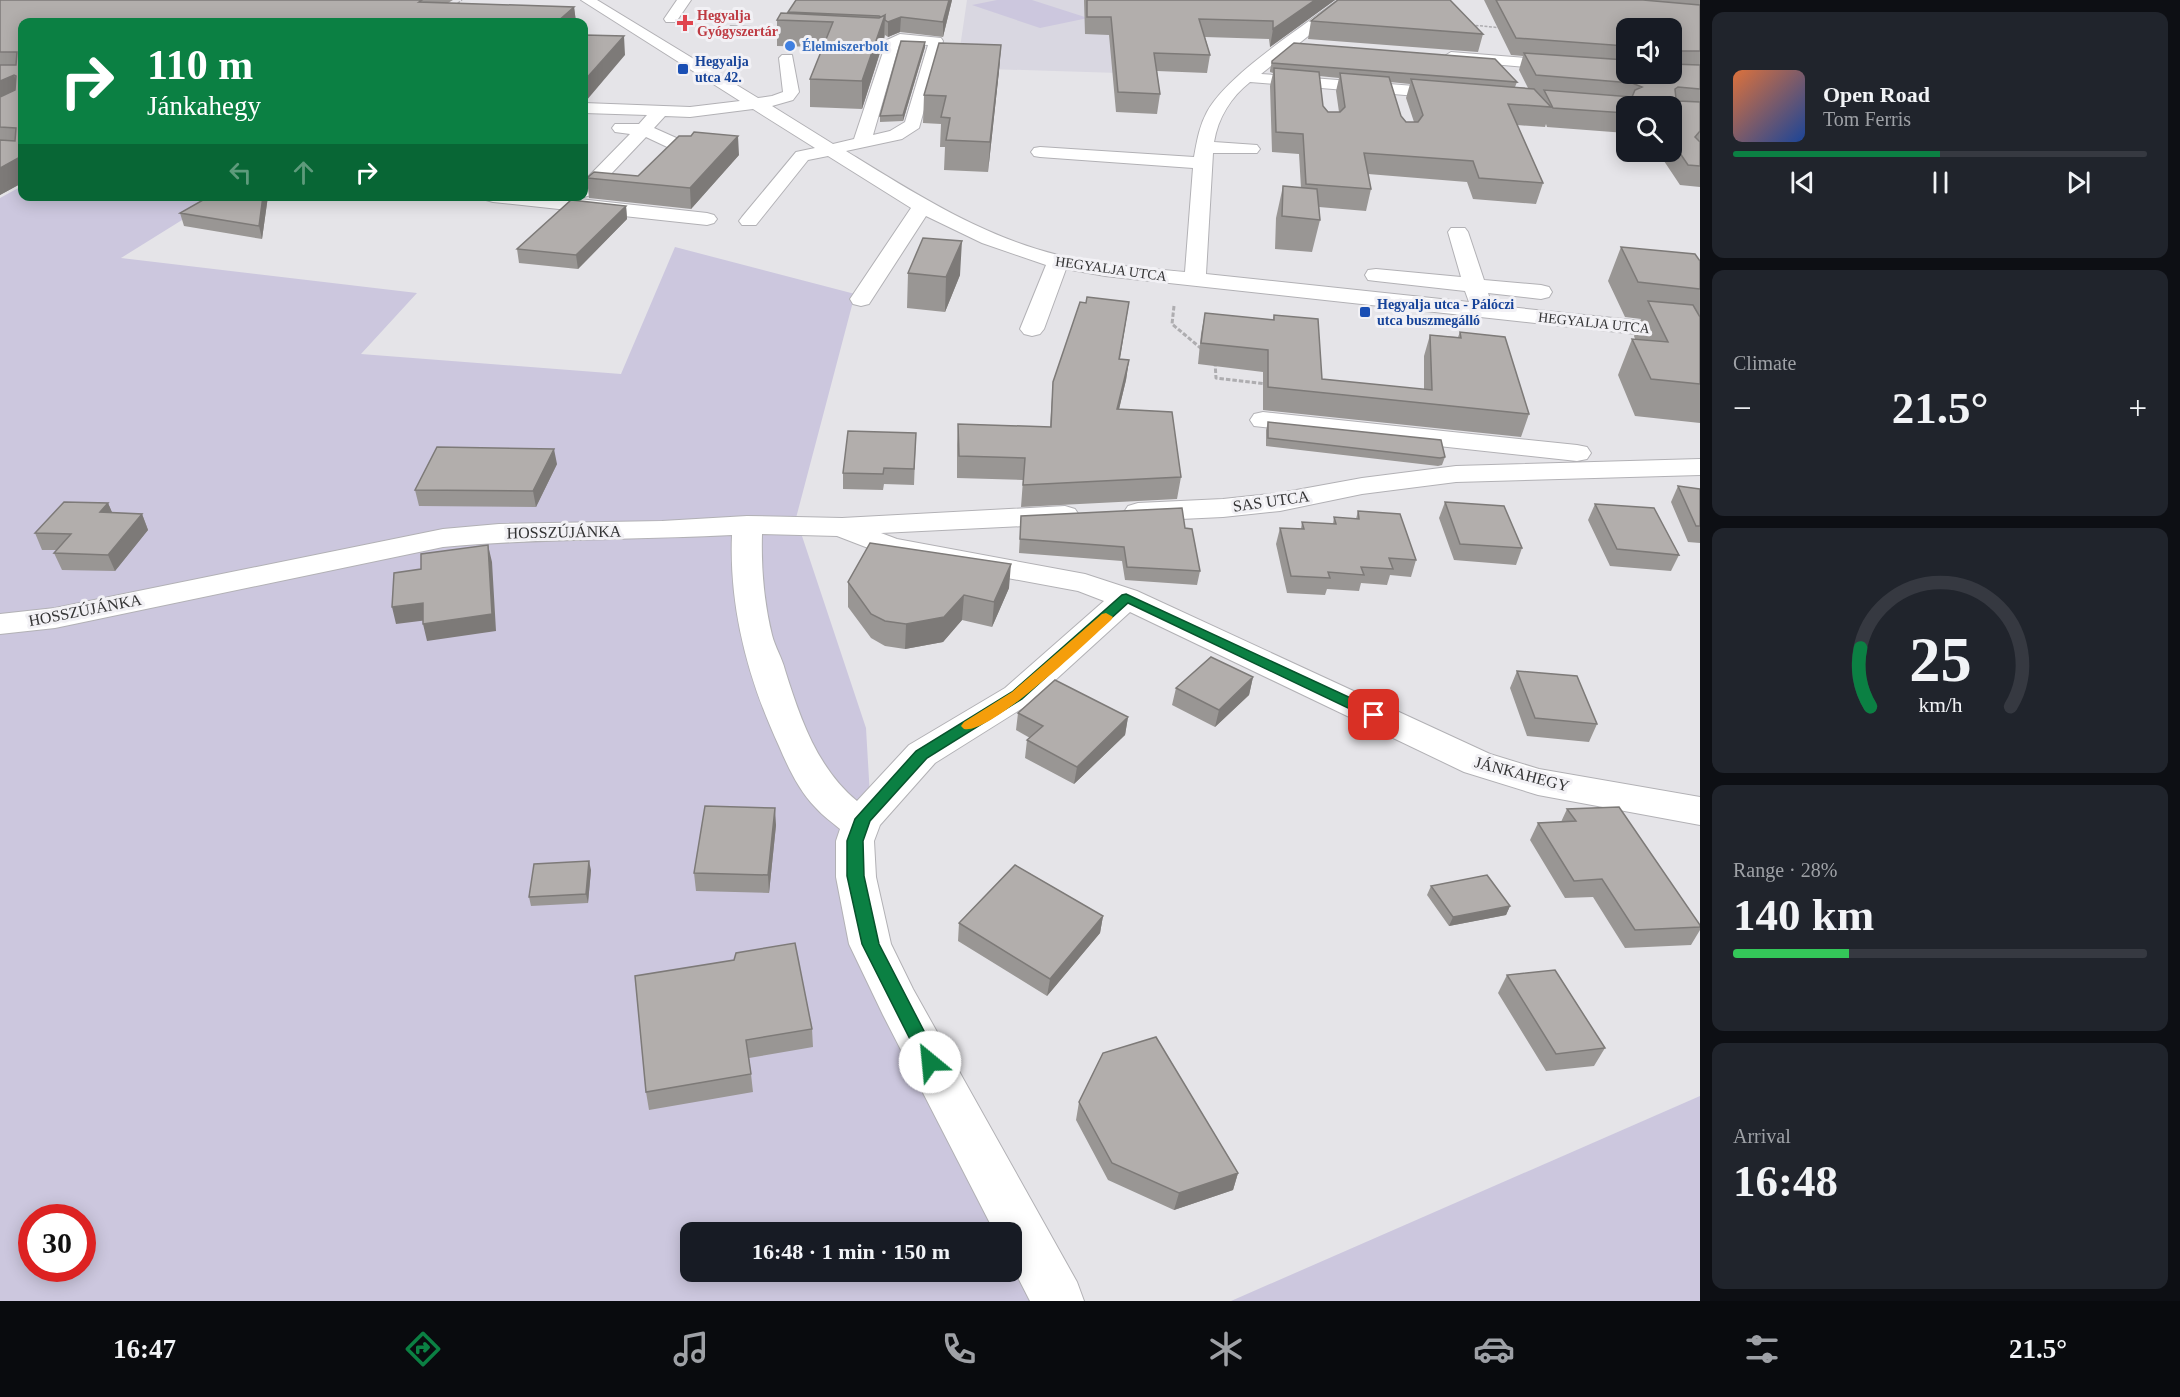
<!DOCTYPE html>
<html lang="en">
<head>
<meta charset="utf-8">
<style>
	:root { --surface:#171b24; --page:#20242c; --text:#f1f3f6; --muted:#9ea1a6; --line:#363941; --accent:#0b8043 }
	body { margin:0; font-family:"Times New Roman",serif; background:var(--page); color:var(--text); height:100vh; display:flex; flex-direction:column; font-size:22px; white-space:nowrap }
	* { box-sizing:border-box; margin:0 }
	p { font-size:20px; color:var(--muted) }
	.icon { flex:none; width:33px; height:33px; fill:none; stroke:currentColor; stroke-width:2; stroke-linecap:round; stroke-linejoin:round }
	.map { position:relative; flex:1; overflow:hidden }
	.drawer { display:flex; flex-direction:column; gap:12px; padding:12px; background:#0d0f14; width:480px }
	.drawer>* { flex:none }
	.guide { position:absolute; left:18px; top:18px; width:570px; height:183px; border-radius:12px; box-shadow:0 3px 15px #0003; background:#0b8043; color:#fff; overflow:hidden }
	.buttons { position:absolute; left:1616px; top:18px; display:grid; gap:12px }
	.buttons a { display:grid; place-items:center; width:66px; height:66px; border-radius:12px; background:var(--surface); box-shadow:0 3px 15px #0003; font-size:30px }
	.speed { position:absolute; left:18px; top:1204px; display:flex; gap:12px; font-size:30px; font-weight:700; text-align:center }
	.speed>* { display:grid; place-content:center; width:78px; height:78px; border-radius:50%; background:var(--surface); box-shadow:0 3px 15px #0003; line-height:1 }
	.speed .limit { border:9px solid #d22; background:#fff; color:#111 }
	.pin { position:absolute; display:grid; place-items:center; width:51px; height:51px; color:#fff; margin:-26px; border-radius:12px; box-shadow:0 3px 9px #0006 }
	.me { position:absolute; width:66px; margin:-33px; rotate:332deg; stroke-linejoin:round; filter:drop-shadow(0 0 4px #0008) }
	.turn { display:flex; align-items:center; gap:21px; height:126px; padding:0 30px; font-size:27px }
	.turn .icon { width:78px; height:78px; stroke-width:2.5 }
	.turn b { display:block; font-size:42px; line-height:51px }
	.lanes { display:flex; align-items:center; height:57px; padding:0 30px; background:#0003; justify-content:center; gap:30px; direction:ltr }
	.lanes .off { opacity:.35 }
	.big { font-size:45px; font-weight:700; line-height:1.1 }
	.drawer .tile { flex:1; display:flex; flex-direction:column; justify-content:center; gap:9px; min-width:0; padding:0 21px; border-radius:12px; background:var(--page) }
	.drawer .dial { align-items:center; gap:0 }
	.dial svg { height:156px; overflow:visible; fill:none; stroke:var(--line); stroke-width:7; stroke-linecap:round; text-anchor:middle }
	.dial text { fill:var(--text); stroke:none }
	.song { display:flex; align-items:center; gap:18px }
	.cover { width:72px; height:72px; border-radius:9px; background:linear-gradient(135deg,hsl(20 70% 55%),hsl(220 70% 35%)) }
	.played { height:6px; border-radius:3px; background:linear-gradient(90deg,var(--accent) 50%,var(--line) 50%) }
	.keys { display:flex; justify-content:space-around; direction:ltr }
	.heat { display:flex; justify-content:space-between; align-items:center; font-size:33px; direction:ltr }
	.charge { height:9px; border-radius:4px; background:linear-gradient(90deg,#34c759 28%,var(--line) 0) }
	.trip { position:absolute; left:680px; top:1222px; width:342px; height:60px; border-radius:12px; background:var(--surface); box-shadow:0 3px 15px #0003; font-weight:700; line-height:60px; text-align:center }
	.tabs { display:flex; height:96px; justify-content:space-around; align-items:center; background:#090b0e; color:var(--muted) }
	.tabs .icon { width:42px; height:42px }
	.tabs .selected { color:var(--accent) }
	.tabs b { font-size:27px; color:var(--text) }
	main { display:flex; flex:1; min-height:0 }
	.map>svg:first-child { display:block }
	.built { fill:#d9d7e1 }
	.green { fill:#ccc7de; fill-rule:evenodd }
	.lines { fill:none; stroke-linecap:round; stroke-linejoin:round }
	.minor-casing { stroke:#b2b1b5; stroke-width:2 }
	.path-far1 { stroke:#aeadb0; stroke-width:1.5; stroke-dasharray:3 1.5; stroke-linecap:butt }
	.path { stroke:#aeadb0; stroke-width:3; stroke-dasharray:4.5 2; stroke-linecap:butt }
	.minor { fill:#fff; fill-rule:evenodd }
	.wall { fill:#999694; fill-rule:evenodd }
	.shaded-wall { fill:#7d7a78 }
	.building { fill:#b2aeac; stroke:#7d7a78; stroke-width:1.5 }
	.route { fill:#0b8043; stroke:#07532c; stroke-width:1.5 }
	.slow { fill:#f59e0b }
	.health-dot { fill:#e0444e; stroke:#f2f1f5; stroke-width:2 }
	.shop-dot { fill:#3f7fe0; stroke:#f2f1f5; stroke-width:2 }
	.transit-dot { fill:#1a4fb4; stroke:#f2f1f5; stroke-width:2 }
	.labels { text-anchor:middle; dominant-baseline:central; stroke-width:6; stroke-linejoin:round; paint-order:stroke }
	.far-health-label { font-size:14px; font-weight:bold; fill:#be3a42; stroke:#f2f1f5; text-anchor:start }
	.far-shop-label { font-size:14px; font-weight:bold; fill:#366cbe; stroke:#f2f1f5; text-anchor:start }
	.far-transit-label { font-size:14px; font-weight:bold; fill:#164399; stroke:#f2f1f5; text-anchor:start }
	.far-street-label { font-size:14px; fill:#333334; stroke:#f2f1f5 }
	.street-label { font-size:16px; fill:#333334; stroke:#f2f1f5 }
</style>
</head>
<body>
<main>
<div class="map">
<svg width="1700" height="1301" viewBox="0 0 1700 1301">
	<rect width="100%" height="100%" fill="#e5e4e8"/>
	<path class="built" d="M967 0H1243L1191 8 1150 74 957 68Z"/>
	<path class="green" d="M997 0H1032L1088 18 1040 28 972 5Z
		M22 186V196L219 197 121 258 417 293 361 354 621 374 675 247 855 294 796 518 866 728 878 933 1003 1233H690V1272H1011V1252L1032 1301H0V198ZM32 1218H82V1269H32Z
		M1700 1096V1301H1231Z"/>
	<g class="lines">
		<g class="minor-casing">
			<path id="minor" d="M581 0H597L758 98 772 96 783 92 779 58 782 55H792L799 92 793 100 772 106 833 144 854 139 887 40 900 34 941 38 943 41 919 128 902 139 846 151C914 193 981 236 1058 255 1100 265 1143 268 1185 272L1193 168 1040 157 1034 156 1031 152 1034 148 1040 147 1194 157C1197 141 1199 127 1207 112 1228 74 1301 28 1338 0H1353L1261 74 1453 89 1461 94 1453 99 1250 82C1231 97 1218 118 1214 142L1257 145 1260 149 1257 153H1213L1206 274 1469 302 1465 291 1376 281 1368 280 1365 275 1368 270 1376 269 1461 277 1448 232 1451 228H1465L1468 232 1484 280 1541 285 1549 287 1552 292 1549 297 1541 299 1488 293 1491 302 1489 305 1700 327V341L1105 276 1066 269 1044 329 1040 334 1032 336 1024 334 1020 329 1046 265 982 243 926 216 869 304 861 306 853 304 850 299 911 208 828 156 808 160 756 225H742L739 221 742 217 796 152 815 148 753 109 690 117 665 116 654 128 692 145 695 149 692 153H680L646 137 591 195 584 197 583 196 584 181 630 134 615 132 612 128 615 124H639L647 115 584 113V103L690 107 740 101ZM903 43 928 45 905 122 890 131 873 135 899 45Z
				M677 0H691L676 22H666L664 19Z
				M730 26 821 30 828 34 821 38 725 33 723 30Z
				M1451 52 1626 66V74H1632L1626 76 1446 60 1443 57Z
				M484 196H552L707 213 714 215 717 219 714 223 707 225 493 202 486 200Z
				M1263 412 1577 445 1587 447 1591 453 1587 459 1577 461 1254 426 1250 420 1254 414Z
				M1700 459V475L1456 482 1362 494 1280 511 1223 517 1138 521 1128 518 1124 512 1128 506 1138 503 1223 499 1280 493 1362 478 1456 466Z
				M1065 506 1075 509 1079 515 1075 521 1065 524 881 533 897 539 1085 574 1137 591 1490 754 1539 769 1700 797V825L1538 795 1464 772 1130 612 1029 704 935 763 880 825 874 841 876 877 891 944 913 989 1077 1282 1084 1301H1030L1011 1264V1233H995L883 1015 849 944 836 877V841L840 829C832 822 823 816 816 808 799 791 788 767 779 746 748 679 729 608 732 535 636 540 539 538 443 547L55 628 0 634V614L55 608 443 529 499 524 662 521 747 516 842 518ZM762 534 837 536 889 556 1078 591 1104 601 1005 688 909 745 857 801C817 768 800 718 785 670 782 658 775 647 772 635 764 602 761 568 762 534Z"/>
		</g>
		<path class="path-far1" d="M454 6 462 0
			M1471 25 1503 28"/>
		<path class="path" d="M1174 306 1172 324 1203 350
			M1215 362 1216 378 1267 384"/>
		<use href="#minor" class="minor"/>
	</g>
	<path class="wall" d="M0 0H453L448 3 574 7 576 22H22V183L0 195Z
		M952 0 943 37 900 32 888 37 885 35 884 40 862 109 810 107V79L823 47 777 46V20L789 14 788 12Z
		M1084 0H1335L1270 47 1269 39 1205 37 1210 55 1207 73 1157 71 1160 94 1157 114 1116 112 1109 35 1085 34Z
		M1484 0H1700V187L1680 185 1658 152H1671V106H1626V133L1547 127 1546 124 1545 127 1517 125 1543 183 1536 204 1473 199 1467 182 1368 174 1371 189 1366 211 1319 207 1320 220 1312 252 1275 249 1276 218 1283 186 1301 188 1299 154 1272 152 1270 86 1273 73 1270 72V70L1272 61 1517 82 1515 87 1528 88 1519 70 1523 56 1511 55ZM1626 28 1671 74H1626ZM1319 76 1339 78 1336 91 1339 112H1328L1323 106ZM1390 82 1410 84 1406 98 1414 122H1406L1401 116Z
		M1311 21 1483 34 1478 52 1308 39Z
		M925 42V47L903 121 880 122V116Z
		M1001 45 999 71 988 172 944 170 945 147H940L941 124 923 123 924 95Z
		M739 155 691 209 589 198 587 178 638 176Z
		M210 196H268L262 239 184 226 180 213Z
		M626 206 627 219 578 269 519 263 517 249Z
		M1621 247 1700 261V423L1635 416 1618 375 1632 339H1635L1634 336 1641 319 1625 317 1608 281Z
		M908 273 960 275 945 312 907 308Z
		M1129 302 1120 359 1129 360 1126 380 1119 409 1181 477 1177 499 1021 507 1023 480 957 478V445L958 424 1050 427 1053 382 1086 303Z
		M1205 313 1273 320 1274 315 1322 379 1424 390V356L1430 335 1458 337 1460 332 1529 414 1521 437 1263 410V372L1198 364 1201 334Z
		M1268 422 1445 457 1442 465 1438 466 1266 446V430Z
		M916 433 914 485 884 484 883 490 843 489V473Z
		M557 464 536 507 419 506 415 490Z
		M1678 486 1700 489V543L1688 542 1671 502Z
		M1445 502 1522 548 1516 565 1454 560 1439 518Z
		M108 503 112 513 142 514 148 530 115 571 62 570 54 553 57 550H42L35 533Z
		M1595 504 1679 555 1671 571 1610 566 1588 520Z
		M1358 511 1416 560 1411 577 1390 575 1387 585 1361 583 1359 591 1327 589 1325 595 1287 593 1276 544 1280 528 1301 529 1302 522 1333 524 1334 517 1356 519Z
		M1021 516 1185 528 1200 571 1197 585 1125 580 1122 561 1019 553Z
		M848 582 1009 588 992 627 962 620 943 642 905 649 885 646 871 638 848 607Z
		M1517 671 1597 724 1589 742 1527 736 1510 688Z
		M1253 677 1249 695 1215 727 1172 705 1176 688Z
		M1018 713 1128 717 1125 735 1074 784 1025 758 1027 740 1030 738 1016 730Z
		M1567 809 1700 925V930L1691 945 1625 948 1593 897 1565 898 1530 840 1538 823 1561 822Z
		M776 825 769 893 696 891 694 873Z
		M591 870 588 903 531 906 529 897Z
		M1431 886 1510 906 1506 915 1449 926 1427 895Z
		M1103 916 1100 933 1047 996 958 941 959 923Z
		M1507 975 1605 1048 1594 1066 1546 1071 1498 993Z
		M635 976 812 1029 813 1047 749 1058 751 1074 753 1092 649 1110 646 1092Z
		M1079 1102 1238 1173 1233 1190 1174 1210 1108 1180 1076 1120Z"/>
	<path class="shaded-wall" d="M949 0H952L943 37V22Z
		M1315 0H1335L1270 47 1273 29Z
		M574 7 576 22H557Z
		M885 15 884 40 862 109V81Z
		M901 17 900 32 888 37V22Z
		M624 36 625 55 586 101H584V81Z
		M925 42V47L903 121V115Z
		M1001 45 999 71 988 172 990 142Z
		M1677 51 1671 68V52Z
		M14 75 21 95 0 105V81Z
		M738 136 739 155 691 209 690 188Z
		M22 156V183L0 195V168Z
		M263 196H268L262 239 259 226Z
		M626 206 627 219 578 269 576 255Z
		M962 241 960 275 945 312 946 277Z
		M1129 302 1126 321 1116 379 1119 359Z
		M1129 360 1126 380 1114 430 1117 409Z
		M554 449 557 464 536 507 533 491Z
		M108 503 115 519 100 512Z
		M142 514 148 530 115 571 108 555Z
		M488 545 492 562 496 631 427 641 423 624Z
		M1011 564 1009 588 992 627 994 602Z
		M964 595 962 620 943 642 905 649 906 624Z
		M423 603 428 620 396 624 392 607Z
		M1253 677 1249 695 1215 727 1219 710Z
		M1128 717 1125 735 1074 784 1077 767Z
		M775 808 776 825 769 893 768 875Z
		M589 861 591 870 588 903 586 894Z
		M1510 906 1506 915 1449 926 1453 917Z
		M1103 916 1100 933 1047 996 1050 979Z
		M1238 1173 1233 1190 1174 1210 1179 1193Z"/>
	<path class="building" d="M0 0H422L419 2 574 7 557 22H22V156L0 168V140L15 141 16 128 0 127V97L15 90 16 76 14 75 0 81V65H16L17 52H0Z
		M796 0H949L943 22 901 17 888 22 885 20V15L881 17 879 16 788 12Z
		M1087 0H1315L1273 29V21L1199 19 1210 55 1154 53 1160 94 1118 92 1111 17H1087Z
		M1338 0H1450L1483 34 1311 21Z
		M1496 0H1643L1700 5V51H1677L1671 52V28H1626V46L1516 38Z
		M781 13 879 18 885 15 862 81 810 79 833 22 777 20Z
		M584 35 624 36 584 81Z
		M901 41 925 42 903 115 880 116Z
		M939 43 1001 45 990 142 946 140 950 118 941 117 946 96 924 95Z
		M1294 43 1495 59 1517 82 1272 63V61Z
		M1524 53 1626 60V74H1671V64L1700 65V89L1678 87 1675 89 1676 99 1678 101 1700 102V131L1695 137 1700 142V166L1688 165 1671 140V106H1626V113L1553 108 1544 90 1632 97 1635 90 1642 87 1632 83 1536 75Z
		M1274 68 1319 72 1323 106 1328 112H1340L1345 107 1340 73 1389 77 1401 116 1406 122H1418L1423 115 1411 79 1534 89 1551 107 1508 104 1543 183 1479 178 1473 161 1364 153 1371 189 1306 184 1303 134 1276 132Z
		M694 132 738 136 690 188 587 178 594 172 638 176 679 136H691Z
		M1283 186 1317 189 1320 220 1282 216Z
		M210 196H263L259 226 180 213Z
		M571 200 626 206 576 255 517 249Z
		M923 238 962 241 946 277 908 273Z
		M1621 247 1695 254 1700 261V289L1638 282Z
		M1087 297 1129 302 1119 359 1129 360 1117 409 1172 412 1181 477 1023 485 1025 458 959 456 958 424 1051 427 1053 382 1080 302 1086 303Z
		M1648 301 1693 305 1700 317V384L1651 379 1632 339 1668 342Z
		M1205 313 1274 320V315L1318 319 1322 379 1432 390 1430 335 1461 338 1460 332 1505 337 1529 414 1268 387V350L1201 343Z
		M1268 422 1441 440 1445 457 1440 458 1268 438Z
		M848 431 916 433 914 469 884 468 883 474 843 473Z
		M437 447 554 449 533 491 415 490Z
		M1678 486 1700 489V526H1696Z
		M64 502 108 503 100 512 142 514 108 555 54 553 71 534 35 533Z
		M1445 502 1504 506 1522 548 1460 544Z
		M1595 504 1654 508 1679 555 1617 549Z
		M1182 508 1185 528 1192 529 1200 571 1127 567 1124 547 1020 539 1021 516Z
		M1358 511 1400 514 1416 560 1389 558 1393 569 1361 567 1364 575 1328 572 1330 578 1291 576 1280 528 1304 529 1302 522 1336 524 1334 517 1359 519Z
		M870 543 1011 564 994 602 964 595 944 617 906 624 885 621 871 614 848 582Z
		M488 545 492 614 423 624V603L392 607 394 573 421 569V554Z
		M1211 657 1253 677 1219 710 1176 688Z
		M1517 671 1577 676 1597 724 1535 718Z
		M1055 680 1128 717 1077 767 1027 740 1043 726 1018 713Z
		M705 806 775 808 768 875 694 873Z
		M1619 807 1700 925V927L1635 930 1602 879 1574 881 1538 823 1576 821 1567 809Z
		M589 861 586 894 529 897 534 864Z
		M1015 865 1103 916 1050 979 959 923Z
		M1487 875 1510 906 1453 917 1431 886Z
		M795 943 812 1029 746 1040 751 1074 646 1092 635 976 734 960 736 953Z
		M1555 970 1605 1048 1556 1054 1507 975Z
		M1156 1037 1238 1173 1179 1193 1112 1163 1079 1102 1103 1053Z"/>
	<path class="route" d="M1126 594 1379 711 1381 715 1379 718H1369L1128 603 1022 699 927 758 870 821 863 841 864 876 879 944 940 1062 937 1067 930 1070 924 1067 862 944 847 876V841L855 819 916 751 1012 692 1122 595Z"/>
	<path class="slow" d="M1106 613 1113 617 1111 620C1089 640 989 736 964 729L961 726 964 722 1012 692 1102 614Z"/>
	<path class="health-dot" d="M682 14h6v6h6v6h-6v6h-6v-6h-6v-6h6z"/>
	<circle class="shop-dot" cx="790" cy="46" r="6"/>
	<g class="transit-dot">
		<rect x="677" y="63" width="12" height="12" rx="3"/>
		<rect x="1359" y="306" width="12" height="12" rx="3"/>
	</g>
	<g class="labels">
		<g class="far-health-label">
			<text x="697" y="15">Hegyalja<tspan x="697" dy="16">Gyógyszertár</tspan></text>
		</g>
		<g class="far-shop-label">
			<text x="802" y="46">Élelmiszerbolt</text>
		</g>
		<g class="far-transit-label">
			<text x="695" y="61">Hegyalja<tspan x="695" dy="16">utca 42.</tspan></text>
			<text x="1377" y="304">Hegyalja utca - Pálóczi<tspan x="1377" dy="16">utca buszmegálló</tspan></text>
		</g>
		<g class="far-street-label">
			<text transform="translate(1111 269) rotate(8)">HEGYALJA UTCA</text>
			<text transform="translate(1594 323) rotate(6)">HEGYALJA UTCA</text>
		</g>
		<g class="street-label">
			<text transform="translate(1271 501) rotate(-8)">SAS UTCA</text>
			<text transform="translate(564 532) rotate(-1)">HOSSZÚJÁNKA</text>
			<text transform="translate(85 610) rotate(-11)">HOSSZÚJÁNKA</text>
			<text transform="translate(1522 774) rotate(15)">JÁNKAHEGY</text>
		</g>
	</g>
</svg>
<div class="buttons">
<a><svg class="icon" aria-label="sound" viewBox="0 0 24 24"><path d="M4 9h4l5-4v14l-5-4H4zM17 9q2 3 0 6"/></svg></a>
<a><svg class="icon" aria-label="search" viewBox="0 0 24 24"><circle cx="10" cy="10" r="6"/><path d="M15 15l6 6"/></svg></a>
</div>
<div class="speed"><div class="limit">30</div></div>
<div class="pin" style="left:1374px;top:715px;background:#d93025"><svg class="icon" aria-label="arrive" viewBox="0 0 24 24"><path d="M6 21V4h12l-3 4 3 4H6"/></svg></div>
<svg class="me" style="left:930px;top:1062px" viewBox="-20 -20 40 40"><circle r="19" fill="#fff"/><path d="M0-13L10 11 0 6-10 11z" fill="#0b8043"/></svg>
<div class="trip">16:48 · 1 min · 150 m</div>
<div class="guide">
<div class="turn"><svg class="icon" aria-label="right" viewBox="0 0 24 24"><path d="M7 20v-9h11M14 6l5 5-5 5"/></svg><div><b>110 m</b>Jánkahegy</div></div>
<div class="lanes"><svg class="icon off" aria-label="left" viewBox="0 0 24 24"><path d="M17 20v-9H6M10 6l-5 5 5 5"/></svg><svg class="icon off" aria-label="ahead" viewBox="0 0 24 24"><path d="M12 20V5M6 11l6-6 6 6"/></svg><svg class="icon" aria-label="right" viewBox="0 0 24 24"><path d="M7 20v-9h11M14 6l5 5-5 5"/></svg></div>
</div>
</div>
<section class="drawer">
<div class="tile">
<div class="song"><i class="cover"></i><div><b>Open Road</b><p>Tom Ferris</p></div></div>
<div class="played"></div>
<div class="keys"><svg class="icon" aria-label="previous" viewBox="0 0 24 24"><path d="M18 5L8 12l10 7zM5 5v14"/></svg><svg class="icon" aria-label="pause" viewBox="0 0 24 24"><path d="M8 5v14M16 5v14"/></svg><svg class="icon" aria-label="next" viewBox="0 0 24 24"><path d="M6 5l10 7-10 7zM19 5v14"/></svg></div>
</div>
<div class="tile"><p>Climate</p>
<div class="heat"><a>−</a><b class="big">21.5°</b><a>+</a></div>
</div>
<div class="tile dial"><svg viewBox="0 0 100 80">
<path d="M14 69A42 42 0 1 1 86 69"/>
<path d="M14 69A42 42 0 0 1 9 39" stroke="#0b8043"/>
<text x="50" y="56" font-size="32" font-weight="700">25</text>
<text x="50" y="72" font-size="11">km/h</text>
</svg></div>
<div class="tile"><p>Range · 28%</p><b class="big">140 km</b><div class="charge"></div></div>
<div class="tile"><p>Arrival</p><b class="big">16:48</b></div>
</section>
</main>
<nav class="tabs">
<b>16:47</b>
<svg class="icon selected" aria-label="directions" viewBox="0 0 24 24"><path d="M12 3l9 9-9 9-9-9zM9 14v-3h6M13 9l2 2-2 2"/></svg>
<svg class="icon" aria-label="music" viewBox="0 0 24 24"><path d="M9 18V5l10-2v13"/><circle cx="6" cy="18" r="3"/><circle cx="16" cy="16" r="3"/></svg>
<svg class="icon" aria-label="phone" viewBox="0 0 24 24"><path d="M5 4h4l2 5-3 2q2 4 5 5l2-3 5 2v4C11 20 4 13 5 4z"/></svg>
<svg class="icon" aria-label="climate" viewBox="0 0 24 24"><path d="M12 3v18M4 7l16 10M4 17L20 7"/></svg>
<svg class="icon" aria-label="car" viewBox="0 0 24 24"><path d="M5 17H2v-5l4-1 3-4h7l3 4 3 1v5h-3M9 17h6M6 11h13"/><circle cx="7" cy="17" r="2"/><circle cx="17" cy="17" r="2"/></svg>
<svg class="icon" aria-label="filters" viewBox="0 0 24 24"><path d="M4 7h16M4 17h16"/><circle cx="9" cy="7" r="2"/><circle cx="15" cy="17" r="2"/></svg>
<b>21.5°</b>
</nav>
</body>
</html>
